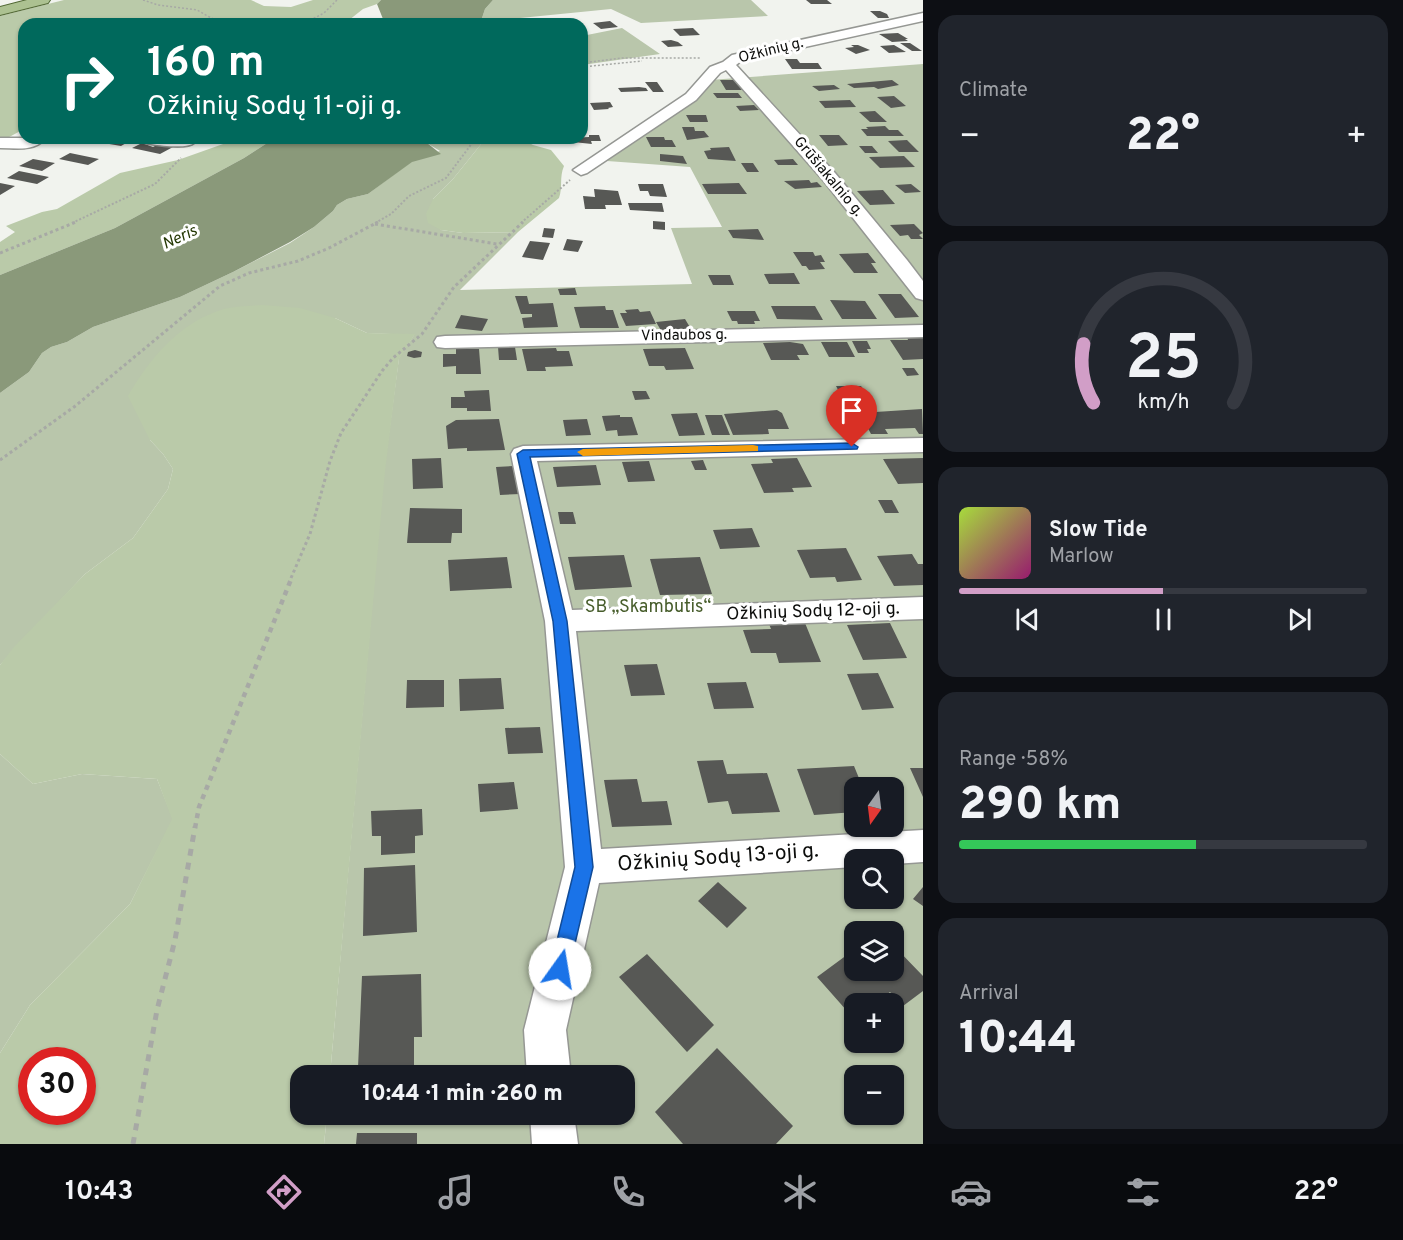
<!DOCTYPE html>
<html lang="en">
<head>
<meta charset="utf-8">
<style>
	:root { --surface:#171b24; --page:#20242c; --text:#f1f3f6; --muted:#9ea1a6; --line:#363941; --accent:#d19ec7 }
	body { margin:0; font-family:Overpass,sans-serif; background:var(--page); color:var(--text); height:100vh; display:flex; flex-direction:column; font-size:22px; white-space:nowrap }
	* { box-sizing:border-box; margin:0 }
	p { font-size:20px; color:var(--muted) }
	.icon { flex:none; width:33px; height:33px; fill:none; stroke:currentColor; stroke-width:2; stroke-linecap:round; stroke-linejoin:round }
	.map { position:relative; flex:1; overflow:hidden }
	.details { display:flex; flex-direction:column; gap:15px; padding:15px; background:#0d0f14; width:480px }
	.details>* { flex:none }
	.banner { position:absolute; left:18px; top:18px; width:570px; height:126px; border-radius:18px; box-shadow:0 2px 4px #0004; background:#00695c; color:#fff; overflow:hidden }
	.needle { width:39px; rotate:194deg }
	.fabs { position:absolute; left:844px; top:777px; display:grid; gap:12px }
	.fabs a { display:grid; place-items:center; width:60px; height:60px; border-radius:12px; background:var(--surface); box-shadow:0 2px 4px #0004; font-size:30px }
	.speed { position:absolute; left:18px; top:1047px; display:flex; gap:12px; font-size:30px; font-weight:700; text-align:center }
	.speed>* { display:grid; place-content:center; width:78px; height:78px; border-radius:50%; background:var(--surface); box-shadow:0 2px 4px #0004; line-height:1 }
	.speed .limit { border:9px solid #d22; background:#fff; color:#111 }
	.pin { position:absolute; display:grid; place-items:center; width:51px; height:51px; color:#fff; margin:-62px -26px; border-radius:50% 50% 50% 0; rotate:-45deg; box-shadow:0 0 6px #0007 }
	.pin .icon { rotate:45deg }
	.me { position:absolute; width:66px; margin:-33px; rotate:13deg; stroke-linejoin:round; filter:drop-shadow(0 0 4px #0008) }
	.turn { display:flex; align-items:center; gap:21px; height:126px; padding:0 30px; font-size:27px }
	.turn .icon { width:78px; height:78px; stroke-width:2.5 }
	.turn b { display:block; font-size:42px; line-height:51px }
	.big { font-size:45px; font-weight:800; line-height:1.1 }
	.details .card { flex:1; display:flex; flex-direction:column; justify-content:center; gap:9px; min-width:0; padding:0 21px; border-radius:18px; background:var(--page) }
	.details .dial { align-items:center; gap:0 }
	.dial svg { height:156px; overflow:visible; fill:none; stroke:var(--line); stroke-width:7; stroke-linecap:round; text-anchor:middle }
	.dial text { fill:var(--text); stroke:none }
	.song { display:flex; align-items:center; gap:18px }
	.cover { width:72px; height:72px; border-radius:9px; background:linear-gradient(135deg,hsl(80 70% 55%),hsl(320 70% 35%)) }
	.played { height:6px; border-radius:3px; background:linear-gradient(90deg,var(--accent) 50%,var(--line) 50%) }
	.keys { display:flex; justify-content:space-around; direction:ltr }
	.heat { display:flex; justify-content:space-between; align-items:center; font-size:33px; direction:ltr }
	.charge { height:9px; border-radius:4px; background:linear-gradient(90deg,#34c759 58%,var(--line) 0) }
	.trip { position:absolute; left:290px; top:1065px; width:345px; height:60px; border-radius:18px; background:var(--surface); box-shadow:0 2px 4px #0004; font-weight:800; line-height:60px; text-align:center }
	.tabs { display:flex; height:96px; justify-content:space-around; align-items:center; background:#090b0e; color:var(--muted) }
	.tabs .icon { width:42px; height:42px }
	.tabs .on { color:var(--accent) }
	.tabs b { font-size:27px; color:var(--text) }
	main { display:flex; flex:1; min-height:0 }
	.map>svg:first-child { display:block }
	.green { fill:#b9c6ab; fill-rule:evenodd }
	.forest { fill:#bacaa9; fill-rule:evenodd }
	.water { fill:#8a997a }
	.building { fill:#575855 }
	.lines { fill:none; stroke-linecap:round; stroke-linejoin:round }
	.minor-casing { stroke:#959793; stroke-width:3 }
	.major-casing { stroke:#506733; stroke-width:2 }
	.path-far4 { stroke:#a7a9a5; stroke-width:1.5; stroke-dasharray:2 2; stroke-linecap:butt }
	.path-far3 { stroke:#a7a9a5; stroke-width:2; stroke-dasharray:2 2; stroke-linecap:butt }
	.path-far2 { stroke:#a7a9a5; stroke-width:3; stroke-dasharray:3 3; stroke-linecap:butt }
	.path-far1 { stroke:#a7a9a5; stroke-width:4.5; stroke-dasharray:5 5; stroke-linecap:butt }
	.path { stroke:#a7a9a5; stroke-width:5; stroke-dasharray:7 7; stroke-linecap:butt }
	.minor { fill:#fff; fill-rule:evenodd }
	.major { fill:#acc191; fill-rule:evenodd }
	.route { fill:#1a73e8; stroke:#114b97; stroke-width:1.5 }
	.slow { fill:#f59e0b }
	.labels { text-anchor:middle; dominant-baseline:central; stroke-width:6; stroke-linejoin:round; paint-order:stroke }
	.far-street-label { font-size:15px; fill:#0c0d0b; stroke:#fff }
	.far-water-label { font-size:16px; font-style:italic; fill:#253804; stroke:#fff }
	.park-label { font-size:18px; fill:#475d2b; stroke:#fff }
	.street-label { font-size:18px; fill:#0c0d0b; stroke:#fff }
	.near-street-label { font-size:21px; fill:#0c0d0b; stroke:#fff }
</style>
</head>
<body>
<main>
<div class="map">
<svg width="923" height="1144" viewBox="0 0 923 1144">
	<rect width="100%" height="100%" fill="#f1f3ee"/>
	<path class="green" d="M493 0H751L768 16 641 23 611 9 510 19 507 24H480L485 9Z
		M622 28 660 54 582 65V36Z
		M923 64V1144H324L327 1115 624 1114V1076L330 1075 384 471 399 358 414 335 367 333 335 318 150 440 163 454 173 469 168 489 133 538 85 574 0 665V393L29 372 42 353 51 347 67 342 93 327 180 297 233 272 290 243 314 227 333 211 337 205 347 199 368 194 412 161 440 151 427 143 425 138H486L453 179 433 199 441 230 463 233 518 232 460 290 692 284 671 228 722 227 690 167 607 161 694 100 710 80ZM855 788H894V826H855ZM855 860H894V898H855ZM855 932H894V970H855ZM855 1004H894V1042H855ZM855 1076H894V1114H855Z
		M0 754 33 784 82 774 157 779 173 819 130 904 30 1005 0 1053Z"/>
	<path class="forest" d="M64 0H251L264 6 291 7 313 0H381L377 4 363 9 344 24H24V129L0 142V16Z
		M240 138H275L244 158 115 228 0 275V242L15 232 6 226 42 212 57 209 120 173 178 160Z
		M486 138H520L533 145 551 150 564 166C559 178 563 187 559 198L518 232 463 233 441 230 428 223 426 214 433 199 453 179Z
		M262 305 300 308 335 318 367 333 415 334 399 359 385 471 330 1075 300 1076V1114L327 1115 324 1144H0V1053L30 1005 130 904 172 819 157 779 82 774 33 784 0 754V665L14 647 85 574 133 538 168 489 173 469 163 454 150 440 128 396C150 358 180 322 224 309 236 306 250 306 262 305ZM32 1060H82V1112H32Z"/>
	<path class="water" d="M381 0H493L485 9 480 24H381L383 19 377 4Z
		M275 138H425L427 143 441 154 412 162 368 194 347 199 337 205 333 211 314 227 290 242 233 272 180 297 93 327 67 342 51 347 42 353 29 372 0 393V275L115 228 244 158Z"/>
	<path class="building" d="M806 0H827L832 4H811Z
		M870 11H880L887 14 889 18H878Z
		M610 21 618 27 601 29 593 23Z
		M693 28 700 35 680 36 673 29Z
		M898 33 908 39H905L908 41 892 42 879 34Z
		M671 40 678 42 683 46 668 47 661 41Z
		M900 43H910L922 51H912Z
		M851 45H858L870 50 856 54 845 48 854 47Z
		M894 45 906 52 889 53 880 46Z
		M785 59H797L800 63H818L822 69H792Z
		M720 80H735L742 90H726Z
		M892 80 899 85 878 89 874 87 854 88 847 84Z
		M645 82H657L664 92H653Z
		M834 85 840 89 819 91 812 86Z
		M639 87 646 88 648 91 621 92 618 88Z
		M713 93H738L742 98H717Z
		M894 96 906 106 891 108 877 97Z
		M850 100 856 107 825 108 819 101Z
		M610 102 613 107 608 108 609 109 594 110 590 103Z
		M754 105 759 110 740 111 736 106Z
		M875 111 887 122H870L859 112Z
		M686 115H706L708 122H690Z
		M885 126 889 130H898L904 136H867L861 129H868L866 127Z
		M682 127H694L695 131H704L709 137 687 140Z
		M589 135H599L601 141H591L592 144 573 142 571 138 589 137Z
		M819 135H839L848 145 828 146Z
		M646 137H664L665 140H672L676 147H651Z
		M89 138H104L128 142 121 146 86 140Z
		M907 140 919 152H899L888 141Z
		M142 143 153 147 159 144 173 147 160 154 132 148Z
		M859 146H872L878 153H865Z
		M729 147 736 161 708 159 704 151 711 150 710 148Z
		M70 153 99 159 88 165 59 159Z
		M660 154 683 156 687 164 660 161Z
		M904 156 915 167 880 168 869 157Z
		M33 159 55 163 42 171 19 166Z
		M793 159 798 165H778L774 160Z
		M741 163H753L759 172H747Z
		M19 171 49 177 37 184 7 178Z
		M809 180 811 183 817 182 822 187 795 189 784 181Z
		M0 183 15 186 0 195Z
		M739 183 747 194H708L702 184Z
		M638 184H663L667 197 650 196 648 191H640Z
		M911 184 921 192 905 193 895 185Z
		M594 189 618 191 622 205H605L606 209H585L583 196 595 197Z
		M883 190 895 204 870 205 857 191Z
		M628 203H662L664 212 630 210Z
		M653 221 665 222V230L653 229Z
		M914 224 923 233 919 235 923 239H911L908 235 900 236 890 225Z
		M544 228 555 229 553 238 542 237Z
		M758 229 764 240 733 238 728 230Z
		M567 239 583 241 578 252 563 250Z
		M530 241 550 243 543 260 522 257Z
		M793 252H813L815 256 821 255 825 262H820L825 269 809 270 806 266H802Z
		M868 253 876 263H871L878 273H854L839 254Z
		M794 273 800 284H769L764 274Z
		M708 275H730L734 285H713Z
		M575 288 577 295H560L558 289Z
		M878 294H901L919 317 895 318Z
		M515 296H527L529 304 553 303 558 327 524 328 522 318 532 317V314H521Z
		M830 300 865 301 877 319H842Z
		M605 306 606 310H613L619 328H580L574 307Z
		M771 306H815L823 320 777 319Z
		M638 309 640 312 650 311 656 324 626 326 620 313H627L625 310Z
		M727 311H755L760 321H754L755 324H738L737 321H732Z
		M461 315 488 319 482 331 455 328Z
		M685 319 691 329 662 332 656 322Z
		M907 337H923V359L903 360 890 340H908Z
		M852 341H867L871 349H867L869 353H858Z
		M790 342 803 344 809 355H797L800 360H771L763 343Z
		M821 342H847L855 357H829Z
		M498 347H515L517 360H499Z
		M556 348 557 351H569L573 366 545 367 546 371H527L522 349Z
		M685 348 694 369 666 370 664 366H649L643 349Z
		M456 349H479L481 374H456V366L443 367V354H456Z
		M415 350 422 352 421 357 414 358 407 356 408 352Z
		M902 368H914L919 375 907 376Z
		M836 386H861L869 398 843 399Z
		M489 390 491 411H467V408H451V397H465L464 391Z
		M632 391H646L650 399 635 400Z
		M922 409 923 434H919L915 428 885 429 888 434H871L860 413Z
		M777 410 782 413 789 429H768L769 434 733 435 724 414Z
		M697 413 705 435 679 436 671 414Z
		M620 415V417H632L638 435 618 436 617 430 606 431 602 416Z
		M705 415H722L730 435H712Z
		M499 419 505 450 467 451V448L448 449 446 426 456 420Z
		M587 419 591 435 566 436 563 420Z
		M441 458 443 488 413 489 412 459Z
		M797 458 812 487 792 488 794 492 764 493 751 464 773 463 771 459Z
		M923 458V483L898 484 883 459Z
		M703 460 707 470H695L691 461Z
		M649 461 655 481 628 482 622 462Z
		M596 465 601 485 557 487 553 467Z
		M515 466 520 494 500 495 496 467Z
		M878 500H892L899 513H885Z
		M410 508 462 509V533H452L451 543H407Z
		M558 512H573L576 524H560Z
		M752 528 760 547 720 549 713 530Z
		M846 548 862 580 837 582 835 577 810 578 797 550Z
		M912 554 918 564H923V585L894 586 877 556Z
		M624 555 632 587 575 590 568 557Z
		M507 557 512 588 450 591 448 560Z
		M700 557 712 594 660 595 650 559Z
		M805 623 821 662 779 663 776 653H751L743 630 771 629 769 624Z
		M890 623 907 658 863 660 847 625Z
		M657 664 665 695 631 696 624 665Z
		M878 673 894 708 862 710 847 674Z
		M501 678 504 709 460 711 459 679Z
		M407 680H444V707L406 708Z
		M746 682 754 708 714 709 707 683Z
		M540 727 543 753 508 754 505 728Z
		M723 760 727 774 767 773 780 812 732 814 728 801 708 803 697 761Z
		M854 766 863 788H855V812L814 815 797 769Z
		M910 768H923V797Z
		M637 779 642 802 667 801 672 825 612 827 604 780Z
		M514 782 518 809 480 812 478 784Z
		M422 809 423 835 415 836V853L381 855V836H372L371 811Z
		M415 865 417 932 363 936 364 868Z
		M718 882 747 908 727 928 698 901Z
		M923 887V906L913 899Z
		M894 946 923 976V991L903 1006 890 992 874 1004H855V1020L817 977 855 949V970H894Z
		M647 954 714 1025 687 1052 619 977Z
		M421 974 422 1037H414V1066L358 1068 362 976Z
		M717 1048 793 1126 776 1144H683L655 1112Z
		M872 1065 883 1076H862Z
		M357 1133H417V1144H356Z"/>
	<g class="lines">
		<g class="minor-casing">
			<path id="minor" d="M923 13V21L741 61 736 65 835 173 907 260 923 281V300L916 298 823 180 726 70 720 73 696 100 587 173 581 175 573 170 686 94 710 67 723 62 732 55Z
				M0 138H46C34 152 17 148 0 148Z
				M134 138 192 140 194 143C187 150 141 145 134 138Z
				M923 325V337L445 348 437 347 434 342 437 337 445 336Z
				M923 438V452L537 461 572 610 923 597V619L576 631 601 849 923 830V862L894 864V860H855V867L599 883 566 1030 571 1076H527L524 1030 565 867 545 621 511 454 514 449 523 446Z
				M530 1114H574L578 1144H532Z"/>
		</g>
		<g class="major-casing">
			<path id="major" d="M27 0H50L48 3 0 15V7Z"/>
		</g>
		<path class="path-far4" d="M143 0 158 5 197 10 222 24
			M303 24 324 13 337 0
			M582 63 622 58H701
			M582 67 642 61"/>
		<path class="path-far3" d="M72 223 155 184 181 158
			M375 223 391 214 409 196 446 178 476 138
			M521 223 570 180"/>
		<path class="path-far2" d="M375 224 497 244
			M0 253 76 222
			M0 460 74 407 220 286 249 273 298 261 329 248 378 222
			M291 578 310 534 330 461 341 433 382 371 393 358 422 334 454 287 523 222"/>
		<path class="path-far1" d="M195 828 199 807 292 577"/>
		<path class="path" d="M133 1144 157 1010 175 940 195 827"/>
		<use href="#minor" class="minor"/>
		<use href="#major" class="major"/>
	</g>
	<path class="route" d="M852 443 858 447 857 449 530 457 567 621 593 867 569 969 567 975 560 978 553 975 550 969 575 867 553 621 517 454 523 450Z"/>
	<path class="slow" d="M753 445 758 446V451L583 456 577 452 583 449Z"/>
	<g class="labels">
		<g class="far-street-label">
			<text transform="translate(771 51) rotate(-14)">Ožkinių g.</text>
			<text transform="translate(828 177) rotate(50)">Grūšiakalnio g.</text>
			<text transform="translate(684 336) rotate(-1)">Vindaubos g.</text>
		</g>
		<g class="far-water-label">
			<text transform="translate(180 238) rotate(-25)">Neris</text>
		</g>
		<g class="park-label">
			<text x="648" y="607">SB „Skambutis“</text>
		</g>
		<g class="street-label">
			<text transform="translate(813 612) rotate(-2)">Ožkinių Sodų 12-oji g.</text>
		</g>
		<g class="near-street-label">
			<text transform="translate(718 858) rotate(-4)">Ožkinių Sodų 13-oji g.</text>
		</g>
	</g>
</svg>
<div class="fabs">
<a><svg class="needle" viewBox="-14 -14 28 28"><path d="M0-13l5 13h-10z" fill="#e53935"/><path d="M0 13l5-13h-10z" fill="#9ea1a6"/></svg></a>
<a><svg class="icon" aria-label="search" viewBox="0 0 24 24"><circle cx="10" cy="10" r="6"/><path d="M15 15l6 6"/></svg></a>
<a><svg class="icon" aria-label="layers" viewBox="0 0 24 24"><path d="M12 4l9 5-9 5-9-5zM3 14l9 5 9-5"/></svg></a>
<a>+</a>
<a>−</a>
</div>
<div class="speed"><div class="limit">30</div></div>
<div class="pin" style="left:852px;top:447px;background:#d93025"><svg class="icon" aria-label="arrive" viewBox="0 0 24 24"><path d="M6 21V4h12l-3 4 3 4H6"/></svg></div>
<svg class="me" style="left:560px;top:969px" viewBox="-20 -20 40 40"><circle r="19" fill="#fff"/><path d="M0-13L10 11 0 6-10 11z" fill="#1a73e8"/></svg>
<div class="trip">10:44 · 1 min · 260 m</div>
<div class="banner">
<div class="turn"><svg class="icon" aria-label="right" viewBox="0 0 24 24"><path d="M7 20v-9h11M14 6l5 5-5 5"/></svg><div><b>160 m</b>Ožkinių Sodų 11-oji g.</div></div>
</div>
</div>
<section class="details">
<div class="card"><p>Climate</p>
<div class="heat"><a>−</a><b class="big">22°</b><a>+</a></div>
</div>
<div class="card dial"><svg viewBox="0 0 100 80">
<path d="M14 69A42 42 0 1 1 86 69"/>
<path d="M14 69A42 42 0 0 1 9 39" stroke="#d19ec7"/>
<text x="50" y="56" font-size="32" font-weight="700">25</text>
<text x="50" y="72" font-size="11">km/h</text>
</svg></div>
<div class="card">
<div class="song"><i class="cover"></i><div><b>Slow Tide</b><p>Marlow</p></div></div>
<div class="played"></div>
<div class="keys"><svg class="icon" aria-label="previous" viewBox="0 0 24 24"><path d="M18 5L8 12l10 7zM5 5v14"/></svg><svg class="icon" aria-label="pause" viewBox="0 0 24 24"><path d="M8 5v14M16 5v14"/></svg><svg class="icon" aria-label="next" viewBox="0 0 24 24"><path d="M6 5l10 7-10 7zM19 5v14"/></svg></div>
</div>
<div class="card"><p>Range · 58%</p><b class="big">290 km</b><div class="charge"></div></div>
<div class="card"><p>Arrival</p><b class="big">10:44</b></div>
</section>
</main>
<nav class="tabs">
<b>10:43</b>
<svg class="icon on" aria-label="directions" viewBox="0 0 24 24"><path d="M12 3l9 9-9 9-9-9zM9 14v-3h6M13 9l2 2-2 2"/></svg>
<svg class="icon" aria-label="music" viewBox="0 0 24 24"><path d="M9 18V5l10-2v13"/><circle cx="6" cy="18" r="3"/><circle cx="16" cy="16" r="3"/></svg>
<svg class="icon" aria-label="phone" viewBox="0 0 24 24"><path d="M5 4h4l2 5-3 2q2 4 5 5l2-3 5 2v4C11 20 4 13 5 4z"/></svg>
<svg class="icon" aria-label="climate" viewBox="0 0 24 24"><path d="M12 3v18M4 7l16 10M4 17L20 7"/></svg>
<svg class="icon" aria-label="car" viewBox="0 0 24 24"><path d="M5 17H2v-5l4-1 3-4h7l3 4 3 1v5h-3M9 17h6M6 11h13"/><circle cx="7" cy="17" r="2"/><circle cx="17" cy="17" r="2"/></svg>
<svg class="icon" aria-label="filters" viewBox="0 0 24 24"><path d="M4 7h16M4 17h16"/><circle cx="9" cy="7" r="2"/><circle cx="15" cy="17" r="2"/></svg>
<b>22°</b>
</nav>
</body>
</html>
